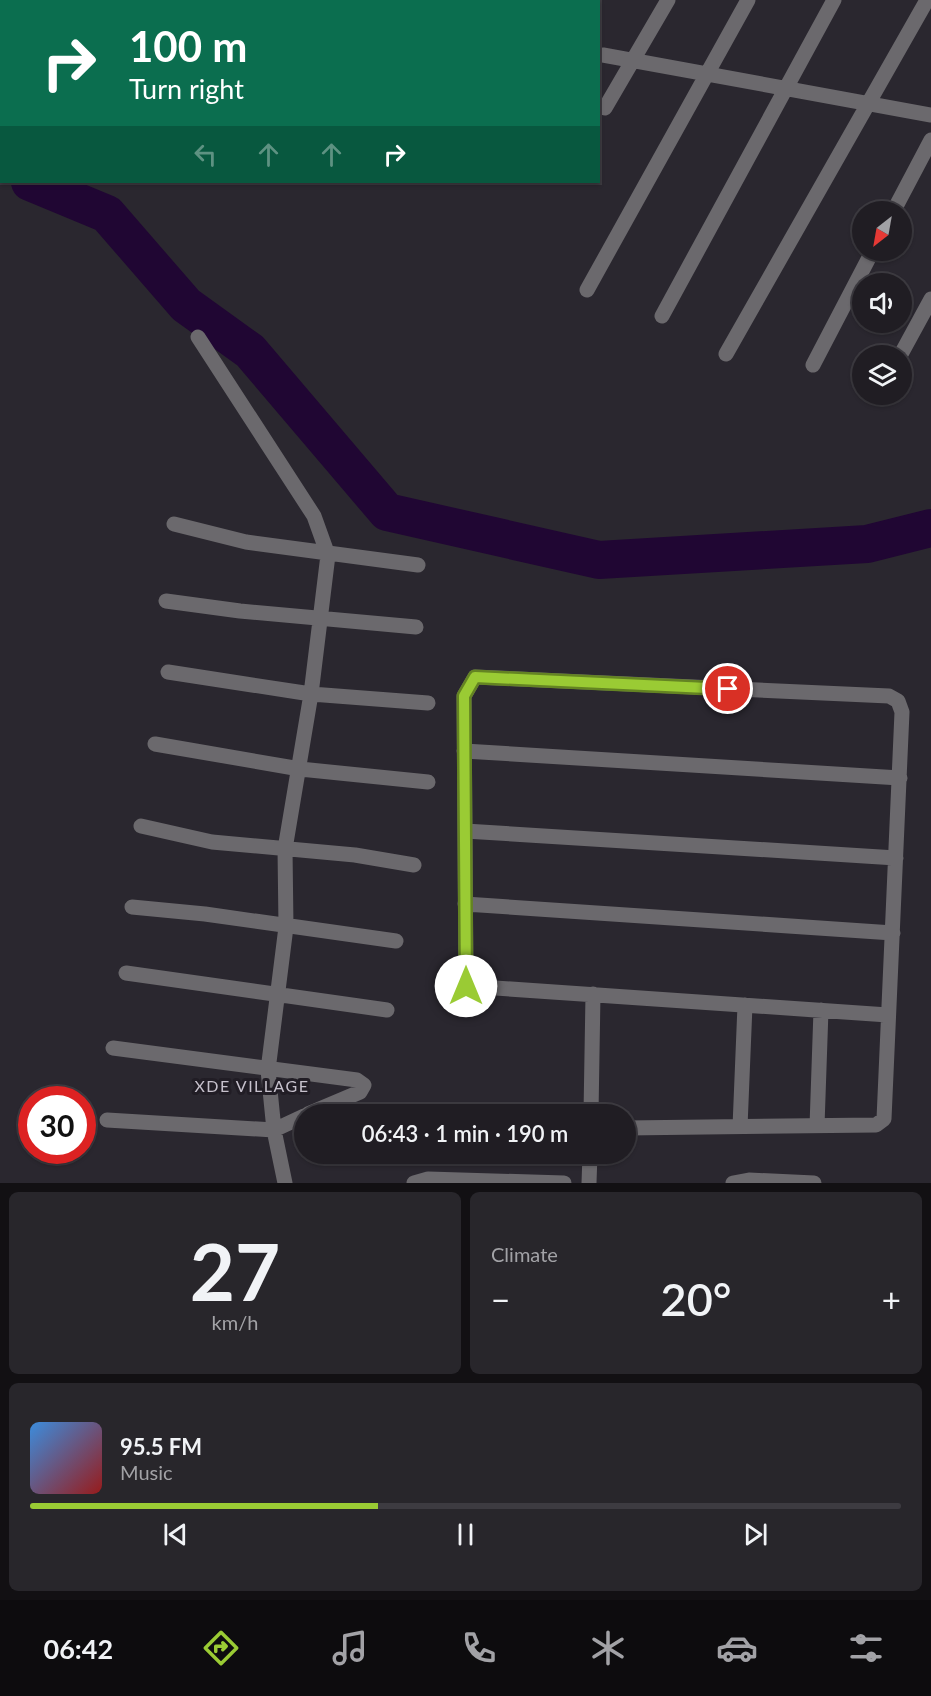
<!DOCTYPE html>
<html lang="en">
<head>
<meta charset="utf-8">
<style>
	:root { --surface:#201d23; --page:#28262b; --text:#f1f3f6; --muted:#a2a2a6; --line:#3d3b41; --accent:#9acb34 }
	body { margin:0; font-family:Lato,sans-serif; background:var(--page); color:var(--text); height:100vh; display:flex; flex-direction:column; font-size:22px; white-space:nowrap }
	* { box-sizing:border-box; margin:0 }
	p { font-size:20px; color:var(--muted) }
	.icon { flex:none; width:33px; height:33px; fill:none; stroke:currentColor; stroke-width:2; stroke-linecap:round; stroke-linejoin:round }
	.map { position:relative; height:1183px; overflow:hidden }
	.sheet { display:flex; flex-direction:column; gap:9px; padding:9px; background:#121013; flex:1 }
	.sheet>* { flex:none }
	.guide { position:absolute; left:0px; top:0px; width:600px; height:183px; box-shadow:0 2px 4px #0004,0 0 0 2px var(--line); background:#0b6e4f; color:#fff; overflow:hidden }
	.needle { width:39px; rotate:211deg }
	.controls { position:absolute; left:852px; top:201px; display:grid; gap:12px }
	.controls a { display:grid; place-items:center; width:60px; height:60px; border-radius:50%; background:var(--surface); box-shadow:0 2px 4px #0004,0 0 0 2px var(--line); font-size:30px }
	.speed { position:absolute; left:18px; top:1086px; display:flex; gap:12px; font-size:30px; font-weight:700; text-align:center }
	.speed>* { display:grid; place-content:center; width:78px; height:78px; border-radius:50%; background:var(--surface); box-shadow:0 2px 4px #0004,0 0 0 2px var(--line); line-height:1 }
	.speed .limit { border:9px solid #d22; background:#fff; color:#111 }
	.pin { position:absolute; display:grid; place-items:center; width:51px; height:51px; color:#fff; margin:-26px; border:3px solid #fff; border-radius:50%; box-shadow:0 2px 6px #0007 }
	.me { position:absolute; width:66px; margin:-33px; rotate:0deg; stroke-linejoin:round; filter:drop-shadow(0 0 4px #0008) }
	.turn { display:flex; align-items:center; gap:21px; height:126px; padding:0 30px; font-size:27px }
	.turn .icon { width:78px; height:78px; stroke-width:2.5 }
	.turn b { display:block; font-size:42px; line-height:51px }
	.lanes { display:flex; align-items:center; height:57px; padding:0 30px; background:#0003; justify-content:center; gap:30px; direction:ltr }
	.lanes .off { opacity:.35 }
	.big { font-size:45px; font-weight:600; line-height:1.1 }
	.sheet .tile { flex:1; display:flex; flex-direction:column; justify-content:center; gap:9px; min-width:0; padding:0 21px; border-radius:9px; background:var(--page) }
	.sheet .dial { align-items:center; gap:0 }
	.dial b { font-size:78px; line-height:1 }
	.song { display:flex; align-items:center; gap:18px }
	.cover { width:72px; height:72px; border-radius:9px; background:linear-gradient(135deg,hsl(210 70% 55%),hsl(0 70% 35%)) }
	.played { height:6px; border-radius:3px; background:linear-gradient(90deg,var(--accent) 40%,var(--line) 40%) }
	.keys { display:flex; justify-content:space-around; direction:ltr }
	.heat { display:flex; justify-content:space-between; align-items:center; font-size:33px; direction:ltr }
	.sheet .tiles { flex:1; display:grid; gap:9px; grid-template-columns:1fr 1fr }
	.tile:last-child { grid-column:span 2 }
	.trip { position:absolute; left:294px; top:1104px; width:342px; height:60px; border-radius:30px; background:var(--surface); box-shadow:0 2px 4px #0004,0 0 0 2px var(--line); font-weight:600; line-height:60px; text-align:center }
	.tab-bar { display:flex; height:96px; justify-content:space-around; align-items:center; background:#0d0c0e; color:var(--muted) }
	.tab-bar .icon { width:42px; height:42px }
	.tab-bar .selected { color:var(--accent) }
	.tab-bar b { font-size:27px; color:var(--text) }
	.map>svg:first-child { display:block }
	.lines { fill:none; stroke-linecap:round; stroke-linejoin:round }
	.river { stroke:#200633; stroke-width:38 }
	.minor { stroke:#6b696d; stroke-width:15 }
	.route-casing { stroke:#648422; stroke-width:15 }
	.route { stroke:#9acb34; stroke-width:10 }
	.labels { text-anchor:middle; dominant-baseline:central; stroke-width:6; stroke-linejoin:round; paint-order:stroke }
	.neighbourhood-label { font-size:16px; letter-spacing:1.5px; fill:#c6c1cc; stroke:#211d25 }
</style>
</head>
<body>
<div class="map">
<svg width="931" height="1183" viewBox="0 0 931 1183">
	<rect width="100%" height="100%" fill="#2a272f"/>
	<g class="lines">
		<path class="river" d="M0 153 2 155
			M30 182 107 214 186 305 250 351 387 512 599 560 867 544 931 528"/>
		<path class="minor" d="M603 55 931 115
			M605 108 668 0
			M893 212 931 140
			M587 290 748 0
			M662 316 834 0
			M198 337 314 516 328 555 311 694 285 849 286 927 268 1070 274 1130 285 1183
			M726 354 927 0
			M900 356 931 299
			M813 365 873 250
			M174 524 246 542 418 565
			M166 601 240 611 416 627
			M168 672 311 694 428 703
			M155 744 300 769 428 782
			M464 751 900 778
			M141 826 212 842 355 855 414 865
			M465 831 896 858
			M465 904 893 933
			M132 907 205 914 396 941
			M126 973 387 1010
			M113 1048 357 1080 364 1085 360 1092 308 1114
			M591 1114 593 994
			M107 1120 274 1130 304 1116
			M817 1126 821 1010
			M740 1127 745 1005
			M626 1128 876 1125 884 1119 902 712 898 701 889 696 475 677 464 696 466 986 888 1015
			M414 1183 428 1179 564 1183
			M589 1183 590 1154
			M733 1183 749 1180 814 1183"/>
	</g>
	<g class="lines">
		<g class="route-casing">
			<path id="route" d="M466 986 464 696 475 677 728 689"/>
		</g>
		<use href="#route" class="route"/>
	</g>
	<g class="labels">
		<g class="neighbourhood-label">
			<text x="252" y="1085">XDE VILLAGE</text>
		</g>
	</g>
</svg>
<div class="controls">
<a><svg class="needle" viewBox="-14 -14 28 28"><path d="M0-13l5 13h-10z" fill="#e53935"/><path d="M0 13l5-13h-10z" fill="#a2a2a6"/></svg></a>
<a><svg class="icon" aria-label="sound" viewBox="0 0 24 24"><path d="M4 9h4l5-4v14l-5-4H4zM17 9q2 3 0 6"/></svg></a>
<a><svg class="icon" aria-label="layers" viewBox="0 0 24 24"><path d="M12 4l9 5-9 5-9-5zM3 14l9 5 9-5"/></svg></a>
</div>
<div class="speed"><div class="limit">30</div></div>
<div class="pin" style="left:728px;top:689px;background:#d93025"><svg class="icon" aria-label="arrive" viewBox="0 0 24 24"><path d="M6 21V4h12l-3 4 3 4H6"/></svg></div>
<svg class="me" style="left:466px;top:986px" viewBox="-20 -20 40 40"><circle r="19" fill="#fff"/><path d="M0-13L10 11 0 6-10 11z" fill="#9acb34"/></svg>
<div class="trip">06:43 · 1 min · 190 m</div>
<div class="guide">
<div class="turn"><svg class="icon" aria-label="right" viewBox="0 0 24 24"><path d="M7 20v-9h11M14 6l5 5-5 5"/></svg><div><b>100 m</b>Turn right</div></div>
<div class="lanes"><svg class="icon off" aria-label="left" viewBox="0 0 24 24"><path d="M17 20v-9H6M10 6l-5 5 5 5"/></svg><svg class="icon off" aria-label="ahead" viewBox="0 0 24 24"><path d="M12 20V5M6 11l6-6 6 6"/></svg><svg class="icon off" aria-label="ahead" viewBox="0 0 24 24"><path d="M12 20V5M6 11l6-6 6 6"/></svg><svg class="icon" aria-label="right" viewBox="0 0 24 24"><path d="M7 20v-9h11M14 6l5 5-5 5"/></svg></div>
</div>
</div>
<section class="sheet">
<div class="tiles">
<div class="tile dial"><b>27</b><p>km/h</p></div>
<div class="tile"><p>Climate</p>
<div class="heat"><a>−</a><b class="big">20°</b><a>+</a></div>
</div>
<div class="tile">
<div class="song"><i class="cover"></i><div><b>95.5 FM</b><p>Music</p></div></div>
<div class="played"></div>
<div class="keys"><svg class="icon" aria-label="previous" viewBox="0 0 24 24"><path d="M18 5L8 12l10 7zM5 5v14"/></svg><svg class="icon" aria-label="pause" viewBox="0 0 24 24"><path d="M8 5v14M16 5v14"/></svg><svg class="icon" aria-label="next" viewBox="0 0 24 24"><path d="M6 5l10 7-10 7zM19 5v14"/></svg></div>
</div>
</div>
</section>
<nav class="tab-bar">
<b>06:42</b>
<svg class="icon selected" aria-label="directions" viewBox="0 0 24 24"><path d="M12 3l9 9-9 9-9-9zM9 14v-3h6M13 9l2 2-2 2"/></svg>
<svg class="icon" aria-label="music" viewBox="0 0 24 24"><path d="M9 18V5l10-2v13"/><circle cx="6" cy="18" r="3"/><circle cx="16" cy="16" r="3"/></svg>
<svg class="icon" aria-label="phone" viewBox="0 0 24 24"><path d="M5 4h4l2 5-3 2q2 4 5 5l2-3 5 2v4C11 20 4 13 5 4z"/></svg>
<svg class="icon" aria-label="climate" viewBox="0 0 24 24"><path d="M12 3v18M4 7l16 10M4 17L20 7"/></svg>
<svg class="icon" aria-label="car" viewBox="0 0 24 24"><path d="M5 17H2v-5l4-1 3-4h7l3 4 3 1v5h-3M9 17h6M6 11h13"/><circle cx="7" cy="17" r="2"/><circle cx="17" cy="17" r="2"/></svg>
<svg class="icon" aria-label="filters" viewBox="0 0 24 24"><path d="M4 7h16M4 17h16"/><circle cx="9" cy="7" r="2"/><circle cx="15" cy="17" r="2"/></svg>
</nav>
</body>
</html>
